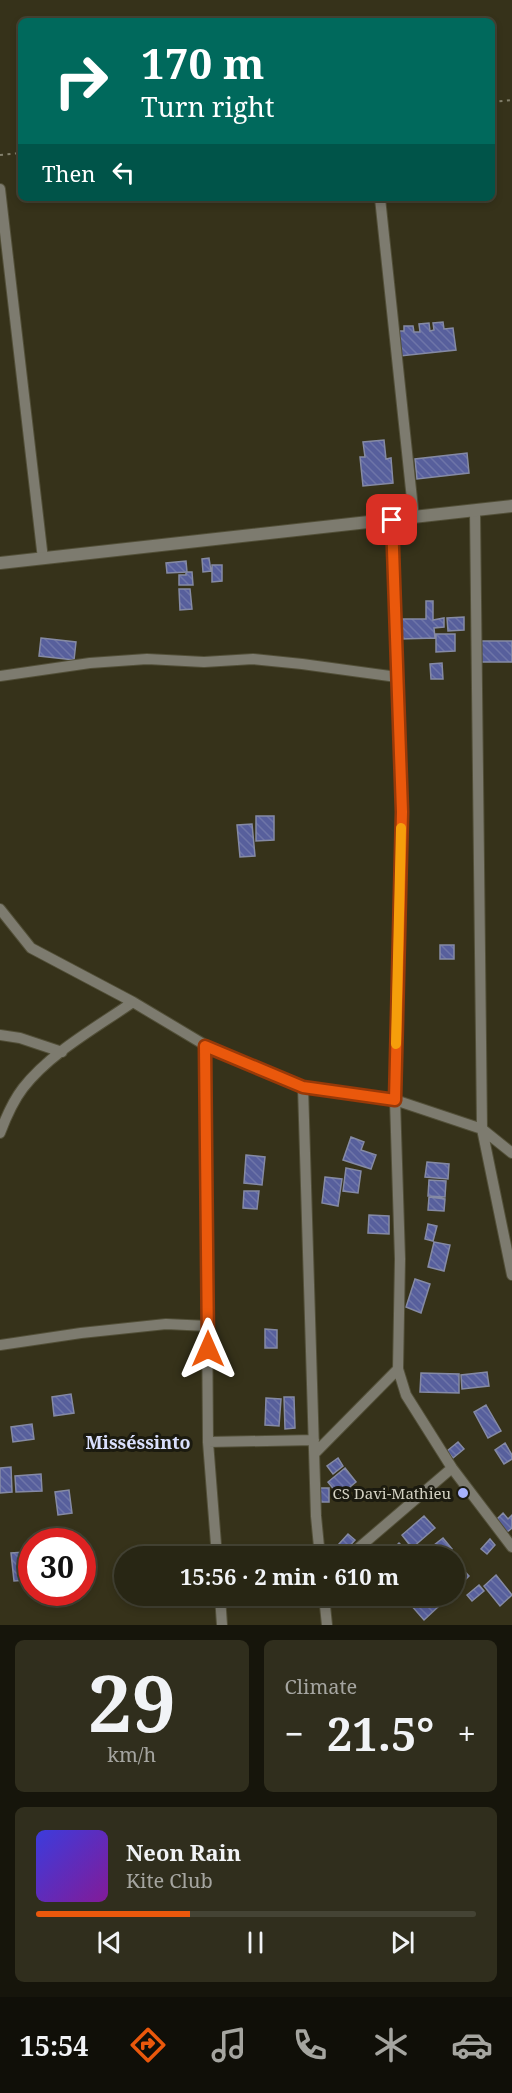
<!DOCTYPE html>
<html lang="en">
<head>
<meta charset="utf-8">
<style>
	:root { --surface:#282614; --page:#302e1d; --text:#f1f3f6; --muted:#a5a5a0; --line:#444334; --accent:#ea580c }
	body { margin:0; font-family:"Noto Serif",serif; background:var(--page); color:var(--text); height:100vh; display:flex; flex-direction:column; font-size:22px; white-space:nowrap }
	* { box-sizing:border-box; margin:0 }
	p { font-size:20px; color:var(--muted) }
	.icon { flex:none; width:33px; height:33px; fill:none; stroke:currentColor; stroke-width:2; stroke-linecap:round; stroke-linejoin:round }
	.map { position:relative; height:1625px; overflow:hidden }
	.drawer { display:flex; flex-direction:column; gap:15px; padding:15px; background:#16150b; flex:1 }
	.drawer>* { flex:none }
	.guide { position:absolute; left:18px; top:18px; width:477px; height:183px; border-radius:9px; box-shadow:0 3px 9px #0003,0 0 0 2px var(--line); background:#00695c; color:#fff; overflow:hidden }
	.speed { position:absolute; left:18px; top:1528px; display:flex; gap:12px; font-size:30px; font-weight:700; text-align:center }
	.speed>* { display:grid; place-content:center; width:78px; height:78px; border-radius:50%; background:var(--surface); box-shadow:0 3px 9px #0003,0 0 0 2px var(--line); line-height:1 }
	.speed .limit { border:9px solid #d22; background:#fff; color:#111 }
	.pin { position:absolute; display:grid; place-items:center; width:51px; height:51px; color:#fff; margin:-26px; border-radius:12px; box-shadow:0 3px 9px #0006 }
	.me { position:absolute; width:66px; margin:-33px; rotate:0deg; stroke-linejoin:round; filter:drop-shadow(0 0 4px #0008) }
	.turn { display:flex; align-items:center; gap:21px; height:126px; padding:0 24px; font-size:27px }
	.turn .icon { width:78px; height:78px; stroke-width:2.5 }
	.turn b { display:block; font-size:42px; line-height:51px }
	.then { display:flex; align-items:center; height:57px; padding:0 24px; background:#0003; gap:12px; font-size:22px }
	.big { font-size:45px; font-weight:700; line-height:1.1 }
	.drawer .tile { flex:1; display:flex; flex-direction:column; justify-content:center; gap:9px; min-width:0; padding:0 21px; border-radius:9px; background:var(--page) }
	.drawer .dial { align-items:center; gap:0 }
	.dial b { font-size:78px; line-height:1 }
	.song { display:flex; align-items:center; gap:18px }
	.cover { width:72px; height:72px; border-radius:9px; background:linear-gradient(135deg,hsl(240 70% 55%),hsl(290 70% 35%)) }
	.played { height:6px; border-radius:3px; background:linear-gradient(90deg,var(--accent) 35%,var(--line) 35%) }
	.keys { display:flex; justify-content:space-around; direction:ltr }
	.heat { display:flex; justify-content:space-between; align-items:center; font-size:33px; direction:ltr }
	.drawer .tiles { flex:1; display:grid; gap:15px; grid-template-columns:1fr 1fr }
	.tile:last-child { grid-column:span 2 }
	.trip { position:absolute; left:114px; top:1546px; width:351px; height:60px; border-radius:30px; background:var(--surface); box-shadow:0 3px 9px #0003,0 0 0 2px var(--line); font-weight:700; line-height:60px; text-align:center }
	.dock { display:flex; height:96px; justify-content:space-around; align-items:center; background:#100f08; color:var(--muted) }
	.dock .icon { width:42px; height:42px }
	.dock .active { color:var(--accent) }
	.dock b { font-size:27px; color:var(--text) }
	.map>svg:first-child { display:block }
	.building { fill:url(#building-back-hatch); stroke:#858aa4; stroke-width:1.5 }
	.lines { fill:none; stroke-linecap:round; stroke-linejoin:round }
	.minor-casing { stroke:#524f38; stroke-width:12 }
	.tertiary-casing { stroke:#524f38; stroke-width:14 }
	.path { stroke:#83806c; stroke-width:2; stroke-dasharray:3 4.5; stroke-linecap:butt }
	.minor { stroke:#7d7b6f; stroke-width:10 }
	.tertiary { stroke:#7d7b6f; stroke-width:12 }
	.route-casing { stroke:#983908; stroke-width:15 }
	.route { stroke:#ea580c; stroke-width:10 }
	.slow { stroke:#f59e0b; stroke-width:10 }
	.poi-dot { fill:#a6b1fc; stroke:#1b1a0f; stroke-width:2 }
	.labels { text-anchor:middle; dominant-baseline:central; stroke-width:6; stroke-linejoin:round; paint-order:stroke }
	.poi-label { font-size:15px; fill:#d4d2c3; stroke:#1b1a0f; text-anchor:end }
	.quarter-label { font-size:18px; font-weight:bold; fill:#dae0fd; stroke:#1b1a0f }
</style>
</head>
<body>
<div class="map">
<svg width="512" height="1625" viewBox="0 0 512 1625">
	<defs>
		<pattern id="building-back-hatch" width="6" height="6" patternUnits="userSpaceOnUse" patternTransform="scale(1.5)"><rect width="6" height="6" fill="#575f9c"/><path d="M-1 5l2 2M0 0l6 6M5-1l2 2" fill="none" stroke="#6e75a8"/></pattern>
	</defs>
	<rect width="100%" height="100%" fill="#36321a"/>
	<path class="building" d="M443 322 444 329 453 328 456 350 400 356 398 331H404V326H413L414 332H420L419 324 429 323 430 331 434 330 433 323Z
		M384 440 386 459 391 458 393 483 363 486 360 457H365L363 442Z
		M467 453 469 473 417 479 415 459Z
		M209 558 211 571 203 572 202 559Z
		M186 561 187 572 167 573 166 563Z
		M212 565H222V581L212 582Z
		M186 572H192L193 585H179V575H186Z
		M179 589H190L192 609 180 610Z
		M426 601H433V620L444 618V627L434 628 435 638 400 639 401 619H426Z
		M464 617V630L448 631 447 618Z
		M436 634H455V651L436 652Z
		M41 638 76 642 74 660 39 656Z
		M480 641H512V662H480Z
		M442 663 443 679H431L430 664Z
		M256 816H274V840L256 841Z
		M252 824 255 856 240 857 237 825Z
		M440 945H454V959H440Z
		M351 1137 364 1142 361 1150 376 1155 371 1169 343 1160Z
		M246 1155 265 1157 262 1185 244 1183Z
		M427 1162 449 1164 448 1179 425 1177Z
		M346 1168 361 1171 358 1193 343 1191Z
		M325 1177 342 1179 338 1206 322 1203Z
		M429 1180 446 1181 445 1197 428 1196Z
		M244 1191H259L257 1209 243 1208Z
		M429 1197 445 1199 444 1211 428 1210Z
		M369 1215 389 1216V1234L368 1233Z
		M428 1224 437 1226 433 1241 425 1239Z
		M434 1242 450 1245 444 1271 428 1267Z
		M415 1279 430 1284 421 1313 406 1307Z
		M265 1329 277 1330V1348H265Z
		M487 1372 489 1386 462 1389 461 1375Z
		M421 1373 459 1374V1393L420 1392Z
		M71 1394 74 1413 54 1416 52 1397Z
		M284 1397H294L295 1428 285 1429Z
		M266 1398 281 1399 279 1426 265 1425Z
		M486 1405 501 1431 488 1438 474 1412Z
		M32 1424 34 1439 13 1442 11 1427Z
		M458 1442 464 1449 453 1458 447 1451Z
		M505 1443 512 1455V1459L504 1464 495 1450Z
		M338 1458 343 1466 333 1474 327 1466Z
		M11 1467 12 1492 0 1493V1468Z
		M345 1468 356 1482 339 1496 328 1482Z
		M41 1474 42 1491 16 1492 15 1476Z
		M320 1488H329V1502H320Z
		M69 1490 72 1513 58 1515 55 1492Z
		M503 1513 508 1519 512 1515V1528L507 1532 496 1520Z
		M424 1516 435 1528 412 1548 402 1535Z
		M348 1534 355 1540 346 1550 339 1544Z
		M443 1538 452 1549 444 1556 434 1545Z
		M490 1539 495 1545 487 1554 481 1549Z
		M399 1543 413 1557H393L389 1553Z
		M380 1548 387 1557H368Z
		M25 1552 27 1580 14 1581 11 1553Z
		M454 1560 469 1576 459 1586 454 1581Z
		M496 1575 512 1595 500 1606 484 1586Z
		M479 1585 484 1591 472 1601 467 1595Z
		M403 1596H429L438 1607 424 1620Z"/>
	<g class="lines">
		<g class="minor-casing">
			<path id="minor" d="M0 189 43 559
				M380 198 414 518
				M475 511 482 1129 512 1275
				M392 520 402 812 395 1100 400 1259 398 1369 406 1395 452 1468 512 1547
				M0 676 90 663 147 659 204 662 253 659 302 664 397 677
				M0 909 31 948 133 1002 205 1045 303 1087 395 1100 482 1129 512 1153
				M0 1035 20 1038 62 1052
				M205 1045 208 1442 217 1557
				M303 1087 316 1516 320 1557
				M0 1133C6 1117 13 1101 23 1088 50 1053 97 1027 133 1002
				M0 1345 81 1333 166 1324 208 1326
				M208 1442 314 1440
				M315 1453 398 1369
				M348 1557 452 1468
				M220 1596 222 1625
				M324 1596 327 1625"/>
		</g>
		<g class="tertiary-casing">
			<path id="tertiary" d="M0 563 512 506"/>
		</g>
		<path class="path" d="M492 102 512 100
			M0 155 21 153"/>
		<use href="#minor" class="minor"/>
		<use href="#tertiary" class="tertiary"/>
	</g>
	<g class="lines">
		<g class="route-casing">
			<path id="route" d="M208 1349 205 1046 303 1087 395 1100 402 812 392 520"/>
		</g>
		<use href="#route" class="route"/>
		<path class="slow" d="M396 1044 401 828"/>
	</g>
	<circle class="poi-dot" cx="463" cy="1493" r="6"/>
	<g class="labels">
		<g class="poi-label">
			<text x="451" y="1493">CS Davi-Mathieu</text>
		</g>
		<g class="quarter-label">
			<text x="138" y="1442">Misséssinto</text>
		</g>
	</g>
</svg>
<div class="speed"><div class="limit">30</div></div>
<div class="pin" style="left:392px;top:520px;background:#d93025"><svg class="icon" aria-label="arrive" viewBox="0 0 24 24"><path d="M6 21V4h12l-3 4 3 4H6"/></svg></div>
<svg class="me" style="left:208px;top:1349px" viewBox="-20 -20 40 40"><path d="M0-17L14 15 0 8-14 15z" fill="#ea580c" stroke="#fff" stroke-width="4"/></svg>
<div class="trip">15:56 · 2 min · 610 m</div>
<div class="guide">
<div class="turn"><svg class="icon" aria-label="right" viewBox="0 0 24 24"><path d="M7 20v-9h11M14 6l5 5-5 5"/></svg><div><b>170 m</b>Turn right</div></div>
<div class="then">Then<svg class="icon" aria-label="left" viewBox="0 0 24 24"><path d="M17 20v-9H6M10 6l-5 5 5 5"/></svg></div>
</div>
</div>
<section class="drawer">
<div class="tiles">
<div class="tile dial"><b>29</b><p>km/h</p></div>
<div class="tile"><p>Climate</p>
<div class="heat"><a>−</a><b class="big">21.5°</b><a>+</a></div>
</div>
<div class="tile">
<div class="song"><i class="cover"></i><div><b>Neon Rain</b><p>Kite Club</p></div></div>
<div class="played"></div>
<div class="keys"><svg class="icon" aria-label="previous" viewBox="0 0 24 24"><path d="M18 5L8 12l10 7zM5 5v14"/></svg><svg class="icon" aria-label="pause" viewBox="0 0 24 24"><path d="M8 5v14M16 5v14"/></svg><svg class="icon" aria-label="next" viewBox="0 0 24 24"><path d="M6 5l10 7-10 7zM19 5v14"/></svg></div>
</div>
</div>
</section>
<nav class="dock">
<b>15:54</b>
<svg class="icon active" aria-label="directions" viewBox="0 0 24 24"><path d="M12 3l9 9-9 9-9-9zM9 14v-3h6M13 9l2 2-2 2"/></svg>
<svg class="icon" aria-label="music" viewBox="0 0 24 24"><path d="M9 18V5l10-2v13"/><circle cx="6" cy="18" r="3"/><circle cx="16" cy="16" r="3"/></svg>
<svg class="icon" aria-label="phone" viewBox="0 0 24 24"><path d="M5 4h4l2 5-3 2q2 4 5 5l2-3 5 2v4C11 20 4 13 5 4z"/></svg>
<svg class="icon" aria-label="climate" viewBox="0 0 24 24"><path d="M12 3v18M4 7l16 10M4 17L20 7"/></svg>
<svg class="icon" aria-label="car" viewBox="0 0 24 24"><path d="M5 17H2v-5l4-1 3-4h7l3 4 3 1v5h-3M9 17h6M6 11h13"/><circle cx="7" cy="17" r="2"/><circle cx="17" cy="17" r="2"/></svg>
</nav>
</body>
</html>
